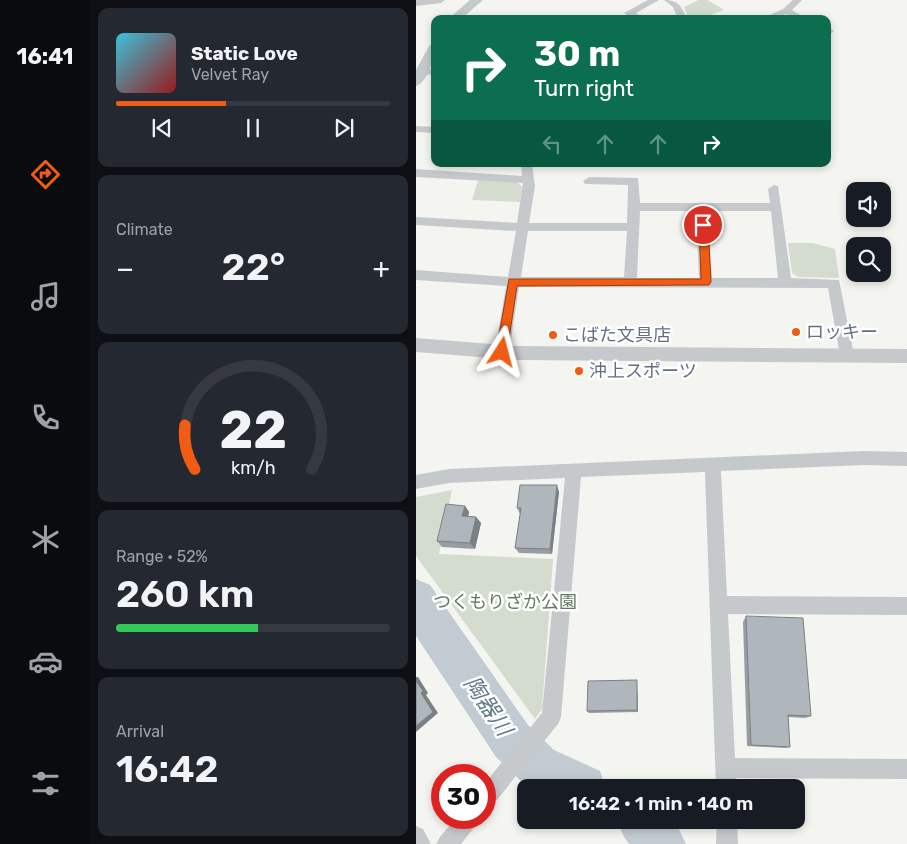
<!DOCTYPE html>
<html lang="en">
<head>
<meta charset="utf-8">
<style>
	:root { --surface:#171b24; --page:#242831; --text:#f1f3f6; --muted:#9ea1a6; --line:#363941; --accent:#f05c14 }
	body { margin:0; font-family:Rubik,"Noto Sans JP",sans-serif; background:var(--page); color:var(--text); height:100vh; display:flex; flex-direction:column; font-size:19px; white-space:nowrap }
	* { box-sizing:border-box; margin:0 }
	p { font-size:16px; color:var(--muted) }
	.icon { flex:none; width:28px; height:28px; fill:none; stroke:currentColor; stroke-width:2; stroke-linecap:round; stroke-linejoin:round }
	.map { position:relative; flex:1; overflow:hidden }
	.drawer { display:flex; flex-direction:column; gap:8px; padding:8px; background:#0d0f14; width:326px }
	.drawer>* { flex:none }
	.top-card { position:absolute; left:15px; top:15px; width:400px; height:152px; border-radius:10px; box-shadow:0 2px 8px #0003; background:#0b6e4f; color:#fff; overflow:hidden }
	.fabs { position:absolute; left:430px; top:182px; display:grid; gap:10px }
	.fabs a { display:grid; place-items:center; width:45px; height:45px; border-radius:10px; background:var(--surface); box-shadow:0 2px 8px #0003; font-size:25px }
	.speed { position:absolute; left:15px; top:764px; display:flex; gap:10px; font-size:25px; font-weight:700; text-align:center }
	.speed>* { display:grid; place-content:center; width:65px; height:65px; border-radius:50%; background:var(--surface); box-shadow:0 2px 8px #0003; line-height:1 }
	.speed .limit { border:8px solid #d22; background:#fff; color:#111 }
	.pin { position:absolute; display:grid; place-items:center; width:42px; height:42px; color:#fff; margin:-21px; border:2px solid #fff; border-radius:50%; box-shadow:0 1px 5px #0007 }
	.me { position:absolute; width:55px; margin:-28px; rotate:9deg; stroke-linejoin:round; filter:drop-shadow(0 0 4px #0008) }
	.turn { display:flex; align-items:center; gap:18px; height:105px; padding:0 20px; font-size:22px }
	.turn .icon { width:65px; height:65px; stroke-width:2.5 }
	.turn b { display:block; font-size:35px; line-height:42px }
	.lanes { display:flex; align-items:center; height:48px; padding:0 20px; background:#0003; justify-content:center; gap:25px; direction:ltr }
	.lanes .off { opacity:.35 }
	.big { font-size:38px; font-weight:600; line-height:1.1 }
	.drawer .card { flex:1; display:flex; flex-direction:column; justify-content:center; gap:8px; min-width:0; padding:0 18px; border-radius:10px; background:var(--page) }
	.drawer .dial { align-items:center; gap:0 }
	.dial svg { height:130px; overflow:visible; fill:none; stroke:var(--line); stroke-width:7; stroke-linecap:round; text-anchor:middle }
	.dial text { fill:var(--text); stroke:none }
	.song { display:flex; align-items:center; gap:15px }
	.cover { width:60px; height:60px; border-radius:8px; background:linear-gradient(135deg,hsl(190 70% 55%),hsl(0 70% 35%)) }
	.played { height:5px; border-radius:2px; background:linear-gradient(90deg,var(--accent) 40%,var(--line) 40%) }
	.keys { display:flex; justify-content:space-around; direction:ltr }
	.heat { display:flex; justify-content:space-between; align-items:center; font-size:28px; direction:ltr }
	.charge { height:8px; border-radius:4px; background:linear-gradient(90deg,#34c759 52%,var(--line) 0) }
	.trip { position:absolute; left:101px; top:779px; width:288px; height:50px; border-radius:10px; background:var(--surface); box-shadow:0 2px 8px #0003; font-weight:600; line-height:50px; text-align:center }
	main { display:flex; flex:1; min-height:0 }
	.tabs { display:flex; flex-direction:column; width:90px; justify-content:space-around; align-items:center; background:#090b0e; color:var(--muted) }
	.tabs .icon { width:35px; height:35px }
	.tabs .selected { color:var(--accent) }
	.tabs b { font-size:22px; color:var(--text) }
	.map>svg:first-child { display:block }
	.green { fill:#d4dcd0 }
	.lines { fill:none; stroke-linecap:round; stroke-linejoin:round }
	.river { fill:#c1cbd1; fill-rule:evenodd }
	.minor { fill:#c6c9cc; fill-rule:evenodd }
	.tertiary { fill:#c6c9cc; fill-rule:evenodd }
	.wall { fill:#979da2 }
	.shaded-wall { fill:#7b8084 }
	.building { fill:#b0b7bc; stroke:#7b8084 }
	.route { fill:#f05c14; stroke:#9c3c0d }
	.poi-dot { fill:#f05c14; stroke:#fff; stroke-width:2 }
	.labels { text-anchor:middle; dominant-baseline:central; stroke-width:5; stroke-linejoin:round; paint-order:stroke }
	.poi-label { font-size:18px; fill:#617183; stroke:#fff; text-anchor:start }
	.park-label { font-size:18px; fill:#637a60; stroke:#fff }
	.near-water-label { font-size:22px; font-style:italic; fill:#617a88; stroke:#fff }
</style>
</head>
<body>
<main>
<nav class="tabs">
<b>16:41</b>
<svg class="icon selected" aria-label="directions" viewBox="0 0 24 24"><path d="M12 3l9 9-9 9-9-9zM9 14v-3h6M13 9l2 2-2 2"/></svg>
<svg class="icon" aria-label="music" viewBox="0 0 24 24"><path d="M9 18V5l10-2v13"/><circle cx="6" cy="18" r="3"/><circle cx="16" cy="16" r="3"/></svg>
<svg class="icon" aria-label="phone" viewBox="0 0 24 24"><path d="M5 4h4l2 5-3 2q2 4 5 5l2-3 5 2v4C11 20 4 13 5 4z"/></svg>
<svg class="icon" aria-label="climate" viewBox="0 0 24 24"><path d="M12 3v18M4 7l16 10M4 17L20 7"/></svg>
<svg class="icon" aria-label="car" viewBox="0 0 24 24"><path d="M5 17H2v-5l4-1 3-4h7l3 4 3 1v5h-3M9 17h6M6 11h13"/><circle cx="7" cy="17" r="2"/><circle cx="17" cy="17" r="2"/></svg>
<svg class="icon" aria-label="filters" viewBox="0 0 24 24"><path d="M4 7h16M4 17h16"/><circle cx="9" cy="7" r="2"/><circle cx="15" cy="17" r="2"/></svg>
</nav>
<section class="drawer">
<div class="card">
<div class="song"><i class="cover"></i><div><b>Static Love</b><p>Velvet Ray</p></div></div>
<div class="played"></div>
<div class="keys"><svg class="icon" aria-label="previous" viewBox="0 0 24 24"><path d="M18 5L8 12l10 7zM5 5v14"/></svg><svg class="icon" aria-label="pause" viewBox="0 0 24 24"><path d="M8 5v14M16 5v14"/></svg><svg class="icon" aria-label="next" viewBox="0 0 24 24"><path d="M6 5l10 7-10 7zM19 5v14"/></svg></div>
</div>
<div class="card"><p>Climate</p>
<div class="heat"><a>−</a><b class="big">22°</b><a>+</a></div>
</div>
<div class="card dial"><svg viewBox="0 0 100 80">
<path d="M14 69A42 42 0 1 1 86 69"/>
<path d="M14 69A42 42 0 0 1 8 42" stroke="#f05c14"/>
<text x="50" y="56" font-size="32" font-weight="700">22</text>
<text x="50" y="72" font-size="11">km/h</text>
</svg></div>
<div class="card"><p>Range · 52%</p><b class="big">260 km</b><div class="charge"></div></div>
<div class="card"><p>Arrival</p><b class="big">16:42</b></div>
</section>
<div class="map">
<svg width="491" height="844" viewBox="0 0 491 844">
	<rect width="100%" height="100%" fill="#f4f5f0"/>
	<path class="green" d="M283 0H292L308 10 283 19H273L268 7Z
		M62 180 101 182 106 187 104 202 56 200Z
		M372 243H397L419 249 423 278 382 277 376 273Z
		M36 490 23 554 137 559 126 709 119 719 0 556V497Z"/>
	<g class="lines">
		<path class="river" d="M0 579 14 585 112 725 138 750 184 771 190 788H116L106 782 80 757 0 636Z
			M201 820H257L262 827 270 844H213L208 837Z"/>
		<path class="minor" d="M0 0H29L25 3 0 6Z
			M232 0H243L220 13 228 19H217L208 13Z
			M248 0C263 0 265 6 271 19H262L257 7Z
			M377 0H386L376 10 391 19H379L370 14 358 19H345L367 9Z
			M411 27 418 31 411 36Z
			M5 69H19V75L1 74 0 72Z
			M0 126 19 127V133L0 132Z
			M105 164H116L119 186 113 223H211L212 185 169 184 167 181 173 177 222 178 224 203H354L352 189 358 185 362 186 375 278 423 280 438 355 436 359 431 361 426 359 424 355 412 288 103 287 93 352 91 356 86 358 81 356 79 352 90 286 0 280V270L92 277 100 231 0 225V217L101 223 107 183 0 177V169L106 176ZM224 211H280L283 278H221ZM292 211H355L362 278H296ZM112 231H211L208 277H105Z
			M448 451 491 452V466L448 465 305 471 311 596 491 597V615L312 614 319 758 491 759V779L320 778V788H300L289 472 165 477 145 717 142 724 76 806 69 809V783L126 713 149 478 33 483 0 489V475L33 469Z
			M40 818H63L60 825 45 844H20L24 837Z
			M301 820H321L322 844H300Z
			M0 826 7 829 15 844H0Z"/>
		<path class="tertiary" d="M54 0H67L45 19H32Z
			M19 42C19 54 13 82 0 86V70L13 46Z
			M0 338 100 346 491 349V363L100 360 0 352Z"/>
	</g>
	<path class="wall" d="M143 492 136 554 103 553 99 548 104 514 101 508Z
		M49 506 53 512 52 516 60 517 65 523 59 549 26 547 21 541Z
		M330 616 395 716 389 718 372 717 374 747 369 748 331 746 327 622Z
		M221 680V683L222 712 173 713 171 711Z"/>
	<path class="shaded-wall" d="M141 485 143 492 136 554 134 549Z
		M49 506 53 512 51 522 46 516Z
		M60 517 65 523 59 549 54 543Z
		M0 677H2L12 693 10 695 22 713 0 732V726L5 693 0 681Z
		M221 680V683L222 712 221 710Z"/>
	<path class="building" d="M104 485H141L134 549 99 548 105 508H101Z
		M30 504 49 506 46 516 60 517 54 543 21 541Z
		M330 616 387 618 395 716 372 715 374 747 335 745Z
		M221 680V710L171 711 172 681Z
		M0 681 7 691 5 693 17 712 0 726Z"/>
	<path class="route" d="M287 222 292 225 295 282 293 285 101 286 91 352 86 356 82 355 80 352 93 279H285L283 225Z"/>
	<g class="poi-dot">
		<circle cx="380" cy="332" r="5"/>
		<circle cx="137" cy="335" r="5"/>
		<circle cx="163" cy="371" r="5"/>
	</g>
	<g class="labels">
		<g class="poi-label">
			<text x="390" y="332">ロッキー</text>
			<text x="147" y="335">こばた文具店</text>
			<text x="173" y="371">沖上スポーツ</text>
		</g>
		<g class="park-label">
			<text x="89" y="602">つくもりざか公園</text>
		</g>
		<g class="near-water-label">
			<text transform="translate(72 706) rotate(56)">陶器川</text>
		</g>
	</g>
</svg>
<div class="fabs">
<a><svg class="icon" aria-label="sound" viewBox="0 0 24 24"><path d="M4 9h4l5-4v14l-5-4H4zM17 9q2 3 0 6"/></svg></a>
<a><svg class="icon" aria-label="search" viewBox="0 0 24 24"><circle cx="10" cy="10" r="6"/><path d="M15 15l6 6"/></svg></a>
</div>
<div class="speed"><div class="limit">30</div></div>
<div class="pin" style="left:287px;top:225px;background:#d93025"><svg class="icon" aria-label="arrive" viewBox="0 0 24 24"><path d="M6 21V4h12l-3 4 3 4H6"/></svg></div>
<svg class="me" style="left:86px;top:352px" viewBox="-20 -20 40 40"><path d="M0-17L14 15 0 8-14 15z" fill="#f05c14" stroke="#fff" stroke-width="4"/></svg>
<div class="trip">16:42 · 1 min · 140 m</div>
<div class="top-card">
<div class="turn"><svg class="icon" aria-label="right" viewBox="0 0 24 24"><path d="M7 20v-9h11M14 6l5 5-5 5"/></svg><div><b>30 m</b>Turn right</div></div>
<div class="lanes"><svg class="icon off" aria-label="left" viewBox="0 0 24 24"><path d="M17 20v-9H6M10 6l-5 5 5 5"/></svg><svg class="icon off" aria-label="ahead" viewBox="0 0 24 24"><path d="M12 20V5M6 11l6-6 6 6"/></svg><svg class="icon off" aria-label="ahead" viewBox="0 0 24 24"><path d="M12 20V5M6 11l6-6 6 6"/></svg><svg class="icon" aria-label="right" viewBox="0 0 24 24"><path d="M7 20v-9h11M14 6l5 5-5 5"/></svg></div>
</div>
</div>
</main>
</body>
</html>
